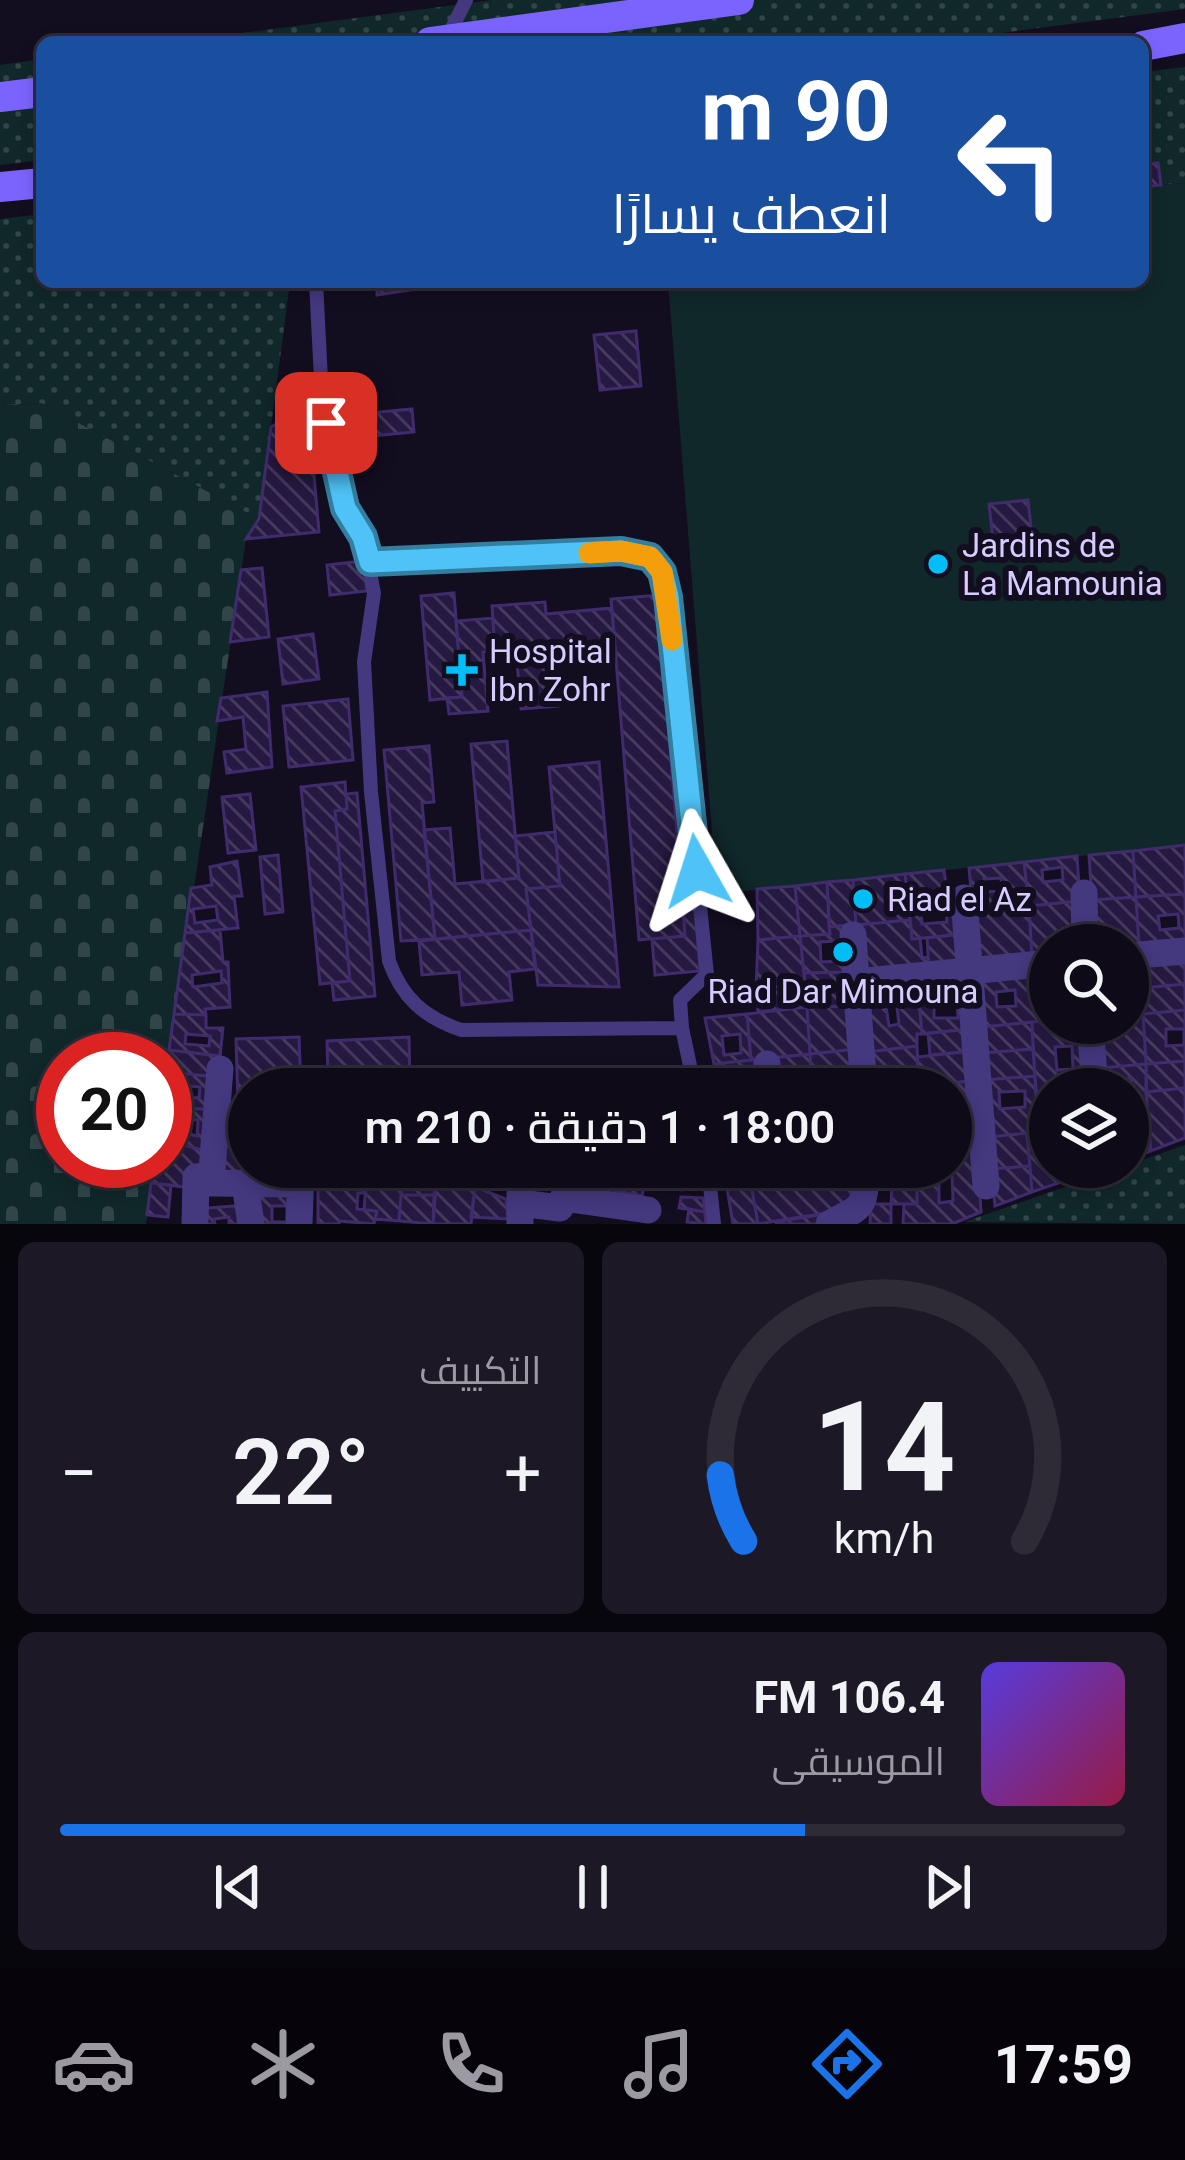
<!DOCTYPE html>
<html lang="ar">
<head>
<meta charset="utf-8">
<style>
	:root { --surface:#0e0a18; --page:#1c1825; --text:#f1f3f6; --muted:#9b9aa2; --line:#2e2b37; --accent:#1a73e8 }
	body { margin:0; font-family:Roboto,Cairo,sans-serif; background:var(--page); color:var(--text); direction:rtl; height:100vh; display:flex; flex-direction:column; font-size:45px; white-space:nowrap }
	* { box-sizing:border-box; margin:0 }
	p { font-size:39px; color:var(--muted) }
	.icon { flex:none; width:66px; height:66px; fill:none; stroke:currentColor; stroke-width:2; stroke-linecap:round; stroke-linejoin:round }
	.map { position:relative; height:1224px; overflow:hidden; direction:ltr }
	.panel { display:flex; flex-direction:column; gap:18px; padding:18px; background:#08060d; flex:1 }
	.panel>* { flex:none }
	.guide { position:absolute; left:36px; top:36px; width:1113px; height:252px; border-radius:18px; box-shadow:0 6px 18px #0003,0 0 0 3px var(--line); direction:rtl; background:#1a4fa0; color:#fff; overflow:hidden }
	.buttons { position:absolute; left:1029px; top:924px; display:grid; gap:24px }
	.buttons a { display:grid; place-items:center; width:120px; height:120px; border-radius:50%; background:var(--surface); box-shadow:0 6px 18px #0003,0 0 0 3px var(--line); font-size:60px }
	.speed { position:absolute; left:36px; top:1032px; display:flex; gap:24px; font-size:60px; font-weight:700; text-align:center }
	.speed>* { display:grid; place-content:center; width:156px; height:156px; border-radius:50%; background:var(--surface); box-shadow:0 6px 18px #0003,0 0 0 3px var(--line); line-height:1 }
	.speed .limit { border:18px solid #d22; background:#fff; color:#111 }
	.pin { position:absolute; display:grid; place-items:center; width:102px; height:102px; color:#fff; margin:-51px; border-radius:24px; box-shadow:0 6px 18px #0006 }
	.me { position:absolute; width:132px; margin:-66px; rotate:354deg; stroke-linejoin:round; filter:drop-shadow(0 0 9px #0008) }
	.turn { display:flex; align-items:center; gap:42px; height:252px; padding:0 60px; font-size:54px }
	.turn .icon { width:156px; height:156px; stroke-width:2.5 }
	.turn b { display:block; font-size:84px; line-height:102px }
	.big { font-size:90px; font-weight:600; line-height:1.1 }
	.panel .widget { flex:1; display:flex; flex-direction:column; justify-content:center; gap:18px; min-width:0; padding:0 42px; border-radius:18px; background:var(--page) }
	.panel .dial { align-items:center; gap:0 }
	.dial svg { height:312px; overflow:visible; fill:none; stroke:var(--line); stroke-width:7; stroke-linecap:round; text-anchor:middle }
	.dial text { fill:var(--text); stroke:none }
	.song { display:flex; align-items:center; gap:36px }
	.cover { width:144px; height:144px; border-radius:18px; background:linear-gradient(135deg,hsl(250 70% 55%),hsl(340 70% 35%)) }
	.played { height:12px; border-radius:6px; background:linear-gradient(90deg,var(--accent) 70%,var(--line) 70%) }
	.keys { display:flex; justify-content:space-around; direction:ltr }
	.heat { display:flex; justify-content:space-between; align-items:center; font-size:66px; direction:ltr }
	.panel .tiles { flex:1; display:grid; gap:18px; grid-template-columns:1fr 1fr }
	.widget:last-child { grid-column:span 2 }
	.trip { position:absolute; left:228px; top:1068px; width:744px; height:120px; border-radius:60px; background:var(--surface); box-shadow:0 6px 18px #0003,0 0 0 3px var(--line); font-weight:600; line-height:120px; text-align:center; direction:rtl }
	.tab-bar { display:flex; height:192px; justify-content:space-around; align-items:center; background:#06040a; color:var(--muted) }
	.tab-bar .icon { width:84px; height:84px }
	.tab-bar .on { color:var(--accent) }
	.tab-bar b { font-size:54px; color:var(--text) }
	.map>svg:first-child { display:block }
	.grass { fill:url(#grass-dots) }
	.cemetery { fill:url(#cemetery-stones) }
	.green { fill:#10282a }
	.building { fill:url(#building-back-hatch); stroke:#402b6d; stroke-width:3; fill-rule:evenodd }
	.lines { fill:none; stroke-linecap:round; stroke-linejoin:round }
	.lane { stroke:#44387f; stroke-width:14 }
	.street { stroke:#44387f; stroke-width:27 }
	.secondary { stroke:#7b64fe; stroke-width:30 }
	.route-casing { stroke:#337fa1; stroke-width:30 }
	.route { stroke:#4fc3f7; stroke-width:21 }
	.slow { stroke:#f59e0b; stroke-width:21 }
	.poi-dot { fill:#01bef6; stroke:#130d20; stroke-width:4.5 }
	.labels { text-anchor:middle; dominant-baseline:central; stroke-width:12; stroke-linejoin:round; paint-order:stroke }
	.poi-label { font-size:33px; fill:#d8ccff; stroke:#130d20; text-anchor:start }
</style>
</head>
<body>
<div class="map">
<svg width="1185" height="1224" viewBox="0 0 1185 1224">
	<defs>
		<pattern id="grass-dots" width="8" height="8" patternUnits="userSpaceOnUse" patternTransform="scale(3)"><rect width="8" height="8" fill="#10282a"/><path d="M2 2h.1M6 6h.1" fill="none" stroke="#32464a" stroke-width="1.8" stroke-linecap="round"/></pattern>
		<pattern id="cemetery-stones" width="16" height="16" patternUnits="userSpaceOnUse" patternTransform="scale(3)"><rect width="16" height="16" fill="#10282a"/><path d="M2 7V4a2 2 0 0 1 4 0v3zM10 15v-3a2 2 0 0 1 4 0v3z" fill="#32464a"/></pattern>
		<pattern id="building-back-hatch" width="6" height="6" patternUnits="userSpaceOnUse" patternTransform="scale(3)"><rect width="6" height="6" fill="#261941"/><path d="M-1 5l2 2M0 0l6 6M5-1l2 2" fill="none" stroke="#45395e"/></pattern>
	</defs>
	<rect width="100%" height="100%" fill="#130d20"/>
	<path class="grass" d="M492 0H1185V9L932 42H174Z
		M42 59V160L0 165V65Z
		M1185 67V183L1161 185 1158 164 1143 165V72Z
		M42 214V282H290L259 519 41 403 0 405V219Z
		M1185 1145V1224L964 1222Z"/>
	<path class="cemetery" d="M41 403 259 519 246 539 165 1082V1059H63V1161H154L146 1224H0V405Z"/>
	<path class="green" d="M1185 183V845L717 894 668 282H1143V187Z"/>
	<path class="building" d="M1158 163 1161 185 1143 187V165Z
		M377 282H442V285L377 295Z
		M636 331 641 386 600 390 594 335Z
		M308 406 319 532 246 539 259 519 271 427Z
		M412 409 414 432 371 436 369 413Z
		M1028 500 1032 536 993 540 989 504Z
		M363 561 367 591 330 595 327 565Z
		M262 568 269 637 230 642 241 570Z
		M454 593 462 697 430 700 421 596Z
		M658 595 685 936 639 940 611 599Z
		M545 602 546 614 612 608 616 658 555 663 558 706 521 709 516 649 495 651 492 606Z
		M493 618 495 651 483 652 488 711 449 714 447 698 462 697 456 621Z
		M313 634 319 679 283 684 278 639Z
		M267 692 272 767 227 773 224 752 246 749 243 717 217 721 221 698Z
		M348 699 353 760 289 767 283 706Z
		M507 741 519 878 483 882 471 744Z
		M429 746 434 802 422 803 435 939 401 941 384 750Z
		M599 762 619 987 538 985 526 889 560 886 549 767Z
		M345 782 347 809 335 811 350 981 320 984 301 787Z
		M357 793 375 996 334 1000 332 983 350 981 335 811 347 809 346 794Z
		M250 794 256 850 228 853 222 797Z
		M450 828 455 884 519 878 515 836 555 832 560 886 526 889 531 930 435 939 424 830Z
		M689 831 700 971 655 975 652 939 685 936 678 833Z
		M1185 845V894L1136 897 1133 851Z
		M1133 851 1136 897 1092 900 1089 855Z
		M278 855 283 912 265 914 260 857Z
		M1077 856 1080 901 1029 906 1024 862ZM1062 867 1063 880 1043 882 1042 870Z
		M237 861 242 896H234L238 928 185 933 191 888 212 885 210 867ZM216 906 218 920 195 923 193 909Z
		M1024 862 1029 906 973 912 969 868ZM1001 878 1002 891 985 892 984 879Z
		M944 870 947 893 908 898 905 874Z
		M905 874 910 920 856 925 853 880Z
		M853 880 856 925 829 927 827 882Z
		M827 882 830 934 800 936 795 886Z
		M795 886 800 936 758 940 757 889Z
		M959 892 964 934 912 939 908 898ZM946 909 947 922 922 924 921 912Z
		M1185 894V940L1139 946 1136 897ZM1178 914 1179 928 1160 930 1158 916Z
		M1136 897 1139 946 1094 945 1092 900Z
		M1080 901 1083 945H1050V955L1032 958 1029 906Z
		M1029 906 1032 958 977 963 973 912Z
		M910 920 912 939 920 938 922 958 928 957 929 969 861 975 856 925Z
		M847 925 851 972 804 973 800 936 830 934 829 927ZM837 941 838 961 821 962 820 942Z
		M220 930 223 962H228L230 1007 205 1009 206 1015 174 1014 185 933ZM221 971 222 983 193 987 192 975Z
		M531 930 535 969 509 972 512 1000 462 1005 459 972 422 975 419 941Z
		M957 934 961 965 929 969 927 938Z
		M800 936 805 984 756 989 758 940Z
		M1185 951V984L1141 988 1139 956Z
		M1139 956 1143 1014 1128 1015V957Z
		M1050 966V1020L1042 1021 1039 967Z
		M1039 967 1042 1021 982 1027 978 974ZM1015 990 1016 1006 997 1007 996 992Z
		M851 972 853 1006 807 1007 804 973Z
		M966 974 970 1029 922 1034 917 979ZM957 990 958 1018H934V991Z
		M917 979 922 1034H917V1046L867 1052 861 986ZM896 999 899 1024 889 1026 885 1000Z
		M805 984 807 1007 758 1012 756 989Z
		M1185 984V1010L1143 1014 1141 988Z
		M853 1006 857 1049 810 1054 807 1007Z
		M807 1007 810 1054 751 1060 747 1014Z
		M1185 1010V1061L1146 1064 1143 1014ZM1166 1029H1184V1045L1166 1046Z
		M174 1014 206 1015V1028H223L220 1056 169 1050ZM186 1034 210 1036 209 1046 185 1044Z
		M747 1014 751 1060 714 1064 705 1018ZM740 1034 741 1053 724 1055 722 1036Z
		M1143 1014 1146 1064 1101 1068 1098 1023H1128V1015Z
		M1050 1020 1086 1023 1090 1089H1050V1098L1036 1099 1032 1022ZM1072 1046 1073 1069 1057 1070 1055 1047Z
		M1032 1022 1033 1049 983 1053 982 1027Z
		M970 1029 972 1051 930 1055 928 1033Z
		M299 1037 301 1089H249V1105H238L236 1039Z
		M409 1037 410 1089 328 1078 327 1041Z
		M917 1046 919 1089H870L867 1052Z
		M857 1049 859 1072 811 1076 810 1054Z
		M1033 1049 1035 1076 985 1080 983 1053Z
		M169 1050 220 1056 217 1077 167 1072Z
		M972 1051 974 1080 919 1088 917 1057Z
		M810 1054 811 1070 784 1071 786 1089H775L772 1058Z
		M760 1059 763 1088 750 1089 749 1082 716 1085 714 1064Z
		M1185 1061V1088L1146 1092V1064Z
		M1146 1064 1147 1107 1128 1110V1094H1133L1131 1078 1119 1079 1120 1089H1101V1068Z
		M167 1072 217 1077 214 1110 165 1106ZM179 1085 200 1087 199 1098 178 1096Z
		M859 1072 860 1089H812L811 1076Z
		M649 1074V1089H547V1075Z
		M1035 1076 1039 1132 989 1137 985 1080ZM1025 1091V1107L1000 1109 999 1092Z
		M323 1077 358 1083 357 1089H322Z
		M974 1080 975 1110 959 1111 958 1097 951 1098V1089H919Z
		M1185 1088V1138L1151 1151 1146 1092Z
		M1050 1098V1131L1039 1132 1036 1099Z
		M231 1103V1112H249V1118L233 1120 234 1129 249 1127V1144L220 1143Z
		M165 1106 214 1110 210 1152 165 1140ZM180 1119 198 1120 197 1136 178 1131Z
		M1147 1107 1151 1151 1128 1159V1110Z
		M975 1110 977 1147 951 1150V1111Z
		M1050 1131V1167H1091V1172L1032 1192 1027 1133Z
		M1027 1133 1030 1166 991 1169 989 1137Z
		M165 1140 210 1152 191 1188 151 1183 154 1161H165Z
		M220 1143 249 1144V1167H261V1181L216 1180Z
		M977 1147 981 1212 952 1224H903L904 1204H917V1167H951V1150ZM952 1174 953 1201 939 1203V1175Z
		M1030 1166 1032 1192 995 1206 991 1169Z
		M318 1167 367 1170 365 1193H358L357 1209 377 1211 374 1224 339 1221V1224H318Z
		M438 1167 485 1169 481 1188 475 1187 471 1224H433Z
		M538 1167H571L568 1191 539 1186Z
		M571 1167H616L614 1182 570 1180Z
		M616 1167 638 1173 639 1167H655L654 1183 645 1182 642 1196 613 1190Z
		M655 1167 689 1171V1167H699L701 1186 682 1190 654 1183Z
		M748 1167H857L851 1209 758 1224Z
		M748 1167 758 1224H733L724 1170Z
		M893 1167H917V1204H891Z
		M367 1170 403 1172 399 1221 375 1219 377 1211 364 1210Z
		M403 1172H437L434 1195H401Z
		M151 1183 171 1185 168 1217 147 1215Z
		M249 1186 291 1194 292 1224H258ZM272 1206H287V1222H272Z
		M475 1187 506 1199 508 1219 471 1217Z
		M401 1195H434L433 1224 399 1221Z
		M681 1197 703 1198 705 1212 679 1208Z
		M871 1204H891V1224H870Z
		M245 1205 248 1224H229V1217L214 1219 215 1224H198V1209Z
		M689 1209 705 1212 706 1224 687 1222Z
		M818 1215 820 1224H776V1222Z"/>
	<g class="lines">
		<path class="lane" d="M447 38 466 0
			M316 282 322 399 345 508 363 537 374 593 364 662 371 792 389 961C402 998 424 1017 461 1030L682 1028 695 1089
			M369 562 621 551 650 557 661 572 668 597 707 974 680 1000 682 1028
			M708 1167 714 1224"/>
		<path class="street" d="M1084 893 1085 945
			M964 898 986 1186
			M853 935 856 982
			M1128 956 1185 951
			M1090 1023 1095 1089
			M767 1064 769 1089
			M220 1069 211 1183 299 1184
			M864 1089 856 982 1050 963
			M418 1167 428 1168
			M245 1184 251 1224
			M520 1203 560 1208 563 1198 648 1210
			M195 1224 196 1177 212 1176
			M299 1224 301 1171
			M520 1224V1167
			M829 1224C859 1207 867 1212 865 1167"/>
		<path class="secondary" d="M430 42 739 0
			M1143 46 1185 38
			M0 97 42 92
			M0 187 42 183"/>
	</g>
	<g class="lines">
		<g class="route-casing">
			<path id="route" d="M326 423 345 508 363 537 370 562 621 551 650 557 662 572 668 597 697 871"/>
		</g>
		<use href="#route" class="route"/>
		<path class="slow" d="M589 553 621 551 650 557 662 572 672 640"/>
	</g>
	<g class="poi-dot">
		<circle cx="938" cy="564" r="12"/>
		<path d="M456 652h12v12h12v12h-12v12h-12v-12h-12v-12h12z"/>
		<circle cx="863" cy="899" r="12"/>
		<circle cx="843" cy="952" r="12"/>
	</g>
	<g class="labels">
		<g class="poi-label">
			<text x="962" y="545">Jardins de<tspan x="962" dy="38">La Mamounia</tspan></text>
			<text x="489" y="651">Hospital<tspan x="489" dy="38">Ibn Zohr</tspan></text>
			<text x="887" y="899">Riad el Az</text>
			<text x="843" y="991" text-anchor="middle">Riad Dar Mimouna</text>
		</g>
	</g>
</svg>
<div class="buttons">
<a><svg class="icon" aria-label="search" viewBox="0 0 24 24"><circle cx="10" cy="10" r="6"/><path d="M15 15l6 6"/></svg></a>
<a><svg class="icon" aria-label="layers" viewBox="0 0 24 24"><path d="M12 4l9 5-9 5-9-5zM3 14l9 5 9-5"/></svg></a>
</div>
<div class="speed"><div class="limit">20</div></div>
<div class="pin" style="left:326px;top:423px;background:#d93025"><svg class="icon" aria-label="arrive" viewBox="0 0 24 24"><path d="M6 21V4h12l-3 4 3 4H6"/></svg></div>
<svg class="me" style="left:697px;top:871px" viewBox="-20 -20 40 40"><path d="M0-17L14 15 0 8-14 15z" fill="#4fc3f7" stroke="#fff" stroke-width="4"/></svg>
<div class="trip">18:00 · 1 دقيقة · 210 m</div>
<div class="guide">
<div class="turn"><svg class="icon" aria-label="left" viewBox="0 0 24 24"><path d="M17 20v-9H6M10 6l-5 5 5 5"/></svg><div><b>90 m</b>انعطف يسارًا</div></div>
</div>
</div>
<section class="panel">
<div class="tiles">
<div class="widget dial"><svg viewBox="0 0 100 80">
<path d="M14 69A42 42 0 1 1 86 69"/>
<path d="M14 69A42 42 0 0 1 8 52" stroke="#1a73e8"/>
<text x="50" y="56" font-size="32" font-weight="700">14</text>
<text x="50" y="72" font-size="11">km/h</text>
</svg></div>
<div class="widget"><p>التكييف</p>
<div class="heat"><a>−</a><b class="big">22°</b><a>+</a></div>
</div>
<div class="widget">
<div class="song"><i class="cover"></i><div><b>106.4 FM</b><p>الموسيقى</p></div></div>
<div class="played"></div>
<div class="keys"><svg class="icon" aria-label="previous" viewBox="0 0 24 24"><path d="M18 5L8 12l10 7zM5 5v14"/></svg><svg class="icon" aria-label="pause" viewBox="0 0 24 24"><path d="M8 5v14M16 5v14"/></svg><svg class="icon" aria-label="next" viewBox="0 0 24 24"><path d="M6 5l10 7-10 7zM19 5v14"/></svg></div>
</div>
</div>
</section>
<nav class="tab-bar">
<b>17:59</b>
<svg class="icon on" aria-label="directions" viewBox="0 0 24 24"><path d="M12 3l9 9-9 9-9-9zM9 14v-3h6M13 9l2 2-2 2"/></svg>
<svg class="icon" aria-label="music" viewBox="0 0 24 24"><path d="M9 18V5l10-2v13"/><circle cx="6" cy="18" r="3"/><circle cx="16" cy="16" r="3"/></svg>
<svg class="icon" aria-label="phone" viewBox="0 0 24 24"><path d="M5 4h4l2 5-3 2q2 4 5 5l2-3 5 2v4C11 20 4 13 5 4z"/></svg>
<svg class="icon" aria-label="climate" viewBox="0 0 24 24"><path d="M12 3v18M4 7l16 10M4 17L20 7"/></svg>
<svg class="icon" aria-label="car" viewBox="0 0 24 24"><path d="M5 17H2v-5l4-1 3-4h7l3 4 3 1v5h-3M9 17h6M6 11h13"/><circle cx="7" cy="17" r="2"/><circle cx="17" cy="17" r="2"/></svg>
</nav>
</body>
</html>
